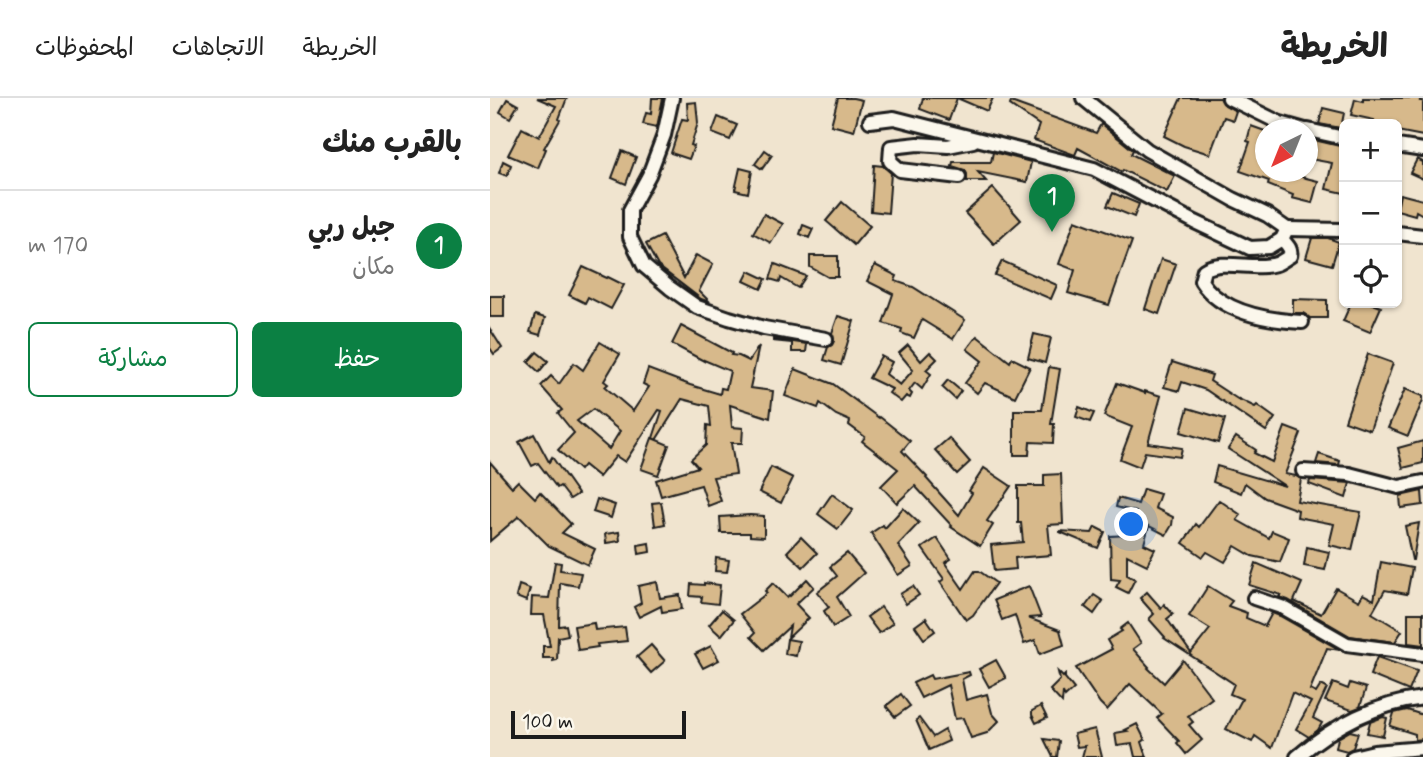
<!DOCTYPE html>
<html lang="ar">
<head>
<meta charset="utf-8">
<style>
	body { margin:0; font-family:Mynerve,"Playpen Sans Arabic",sans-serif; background:#f2f2f2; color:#222; direction:rtl }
	.controls { position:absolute; right:21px; top:21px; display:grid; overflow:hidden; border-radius:10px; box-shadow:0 2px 5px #0004 }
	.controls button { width:63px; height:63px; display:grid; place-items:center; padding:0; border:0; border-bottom:2px solid #e0e0e0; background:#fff; color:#222; font:35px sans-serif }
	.compass { position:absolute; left:765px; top:21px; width:63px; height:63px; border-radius:50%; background:#fff; box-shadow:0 2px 5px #0004; rotate:223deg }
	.scale { position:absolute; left:21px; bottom:18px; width:175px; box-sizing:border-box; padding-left:7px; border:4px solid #1c1c1c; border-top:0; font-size:19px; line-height:24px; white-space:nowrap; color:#1c1c1c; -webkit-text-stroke:5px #fbf7ec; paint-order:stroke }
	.you { position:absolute; left:642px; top:427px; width:24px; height:24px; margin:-18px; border:5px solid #fff; border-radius:50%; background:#1a73e8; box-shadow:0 0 0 10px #1a73e833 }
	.badge { display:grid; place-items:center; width:46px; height:46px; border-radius:50%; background:#0b8043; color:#fff; font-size:23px; font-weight:700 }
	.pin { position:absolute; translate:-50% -58px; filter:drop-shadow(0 2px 4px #0008) }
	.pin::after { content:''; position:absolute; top:37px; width:24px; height:21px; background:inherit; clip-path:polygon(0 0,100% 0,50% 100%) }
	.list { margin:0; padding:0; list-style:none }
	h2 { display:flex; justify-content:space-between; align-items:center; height:91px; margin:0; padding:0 28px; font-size:30px }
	h2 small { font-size:23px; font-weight:400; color:#767676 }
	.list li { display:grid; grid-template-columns:46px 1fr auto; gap:21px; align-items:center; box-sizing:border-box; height:112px; padding:0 28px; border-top:2px solid #e0e0e0 }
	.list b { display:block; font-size:26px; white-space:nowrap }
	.list p { margin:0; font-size:23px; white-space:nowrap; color:#767676 }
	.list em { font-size:23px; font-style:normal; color:#767676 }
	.actions { display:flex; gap:14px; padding:21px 28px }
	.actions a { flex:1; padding:16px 0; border:2px solid #0b8043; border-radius:10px; text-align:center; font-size:24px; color:#0b8043 }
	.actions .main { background:#0b8043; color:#fff }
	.icon { flex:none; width:38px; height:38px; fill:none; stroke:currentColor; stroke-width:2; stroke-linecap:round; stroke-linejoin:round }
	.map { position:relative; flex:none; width:933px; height:659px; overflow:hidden; direction:ltr }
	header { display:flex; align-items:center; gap:42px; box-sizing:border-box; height:98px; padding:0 35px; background:#fff; border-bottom:2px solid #e0e0e0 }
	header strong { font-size:33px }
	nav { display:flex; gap:38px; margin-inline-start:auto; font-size:24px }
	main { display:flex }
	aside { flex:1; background:#fff }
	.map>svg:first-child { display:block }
	.building { fill:#d7b98b; stroke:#1c1c1c; stroke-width:2; fill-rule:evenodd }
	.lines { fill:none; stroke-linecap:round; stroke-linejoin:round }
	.minor-casing { stroke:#1c1c1c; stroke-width:18 }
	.minor { stroke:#fbf7ec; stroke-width:12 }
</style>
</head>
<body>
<header>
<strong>الخريطة</strong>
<nav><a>الخريطة</a><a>الاتجاهات</a><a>المحفوظات</a></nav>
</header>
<main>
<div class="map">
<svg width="933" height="659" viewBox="0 0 933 659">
	<rect width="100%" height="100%" fill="#f0e4cf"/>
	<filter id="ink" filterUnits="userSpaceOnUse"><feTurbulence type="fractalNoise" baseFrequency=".0143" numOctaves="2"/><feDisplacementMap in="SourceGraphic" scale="14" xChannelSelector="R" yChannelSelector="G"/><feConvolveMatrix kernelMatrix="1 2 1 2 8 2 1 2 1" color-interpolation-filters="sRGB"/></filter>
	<g filter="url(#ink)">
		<g class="building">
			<polygon points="47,0 77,0 69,21 70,22 54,50 56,51 48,70 18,57 32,30 49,39 66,8"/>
			<polygon points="162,0 173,0 167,29 153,26 156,15 161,16"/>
			<polygon points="348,0 363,0 372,2 364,33 341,27"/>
			<polygon points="433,0 467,0 459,22 430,11"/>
			<polygon points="467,0 503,0 497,13"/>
			<polygon points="691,0 730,0 735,7 746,13 743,22 734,19 720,56 694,48 674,38"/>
			<polygon points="873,0 931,0 930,3 933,3 933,38 907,33 907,26 883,26 884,22 861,17 865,1 873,3"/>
			<polygon points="17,1 28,7 20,20 10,14"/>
			<polygon points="206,4 208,25 201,47 204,48 199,61 181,55 192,21 198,22 197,5"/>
			<polygon points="521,4 606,35 611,26 643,52 641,56 685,78 677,94 633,72 632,74 588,50 585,57 544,42 549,27 520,7"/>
			<polygon points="833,10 854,15 851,30 829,26"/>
			<polygon points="228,19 247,27 240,42 222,35"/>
			<polygon points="761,28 775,33 775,74 805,74 804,77 828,83 822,105 802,100 803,97 778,87 779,83 750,73 760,44 757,43"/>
			<polygon points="824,42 854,49 854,95 836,91 842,65 820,61"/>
			<polygon points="275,52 282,57 272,71 265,66"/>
			<polygon points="132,53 146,59 136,86 122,80"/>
			<polygon points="503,54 541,64 537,84 488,74 496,83 477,83 477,76 475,72 462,68 463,64 501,64"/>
			<polygon points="927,61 933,64 933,81 920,75"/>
			<polygon points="13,63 21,67 17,78 9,75"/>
			<polygon points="384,67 393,68 401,75 398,115 381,113"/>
			<polygon points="250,70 262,73 258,95 245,92"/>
			<polygon points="503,90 531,122 504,146 475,115"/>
			<polygon points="623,95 649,106 644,119 617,108"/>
			<polygon points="910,96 933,102 933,117 926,113 925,117 907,112"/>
			<polygon points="352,104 380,128 364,147 336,123"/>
			<polygon points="274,116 293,126 281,145 263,135"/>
			<polygon points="585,122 642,143 619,207 578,195 585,172 569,166"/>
			<polygon points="313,127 323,131 319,140 310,136"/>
			<polygon points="172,138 194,180 206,157 223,166 209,193 220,204 211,201 168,168 156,146"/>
			<polygon points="822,140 838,140 849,144 842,167 816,160"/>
			<polygon points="320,158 348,158 348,179 338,179 320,169"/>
			<polygon points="671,161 686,166 669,216 655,211"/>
			<polygon points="512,163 567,187 561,201 505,177"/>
			<polygon points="285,166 316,178 308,190 291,180 290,184 280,181"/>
			<polygon points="385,167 407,178 405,183 423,189 475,222 463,241 432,222 424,240 411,235 412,231 393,225 403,196 377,183"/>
			<polygon points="93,169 117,180 118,179 134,187 121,211 98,199 95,205 79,197"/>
			<polygon points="259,173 276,181 271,191 254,183"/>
			<rect x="0" y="198" width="14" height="21"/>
			<polygon points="803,201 837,202 837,220 820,220 813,215 803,215"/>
			<polygon points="861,205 880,205 891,209 880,234 853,223"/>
			<polygon points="45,217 55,220 50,237 40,234"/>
			<polygon points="348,218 364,223 351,267 334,262 338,249 342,247 344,243 342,235"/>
			<path d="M191 228 242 255 241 257 249 258 259 263 269 248 260 290 283 293 280 320 240 307 242 329 253 330 252 345H241L246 376 223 379 231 403 218 408 211 387 171 398 166 382 208 369 201 361 216 347 217 327 221 328 219 308 192 301 166 342 163 340 172 313 169 312 135 364 126 358 109 379 94 367 90 372 68 352 84 335 68 315 72 312 51 288 61 278 69 286 84 265 93 272 110 244 130 256 114 283 118 286 115 289 143 313 159 289 153 286 158 271 200 287 230 296 231 290 236 291 240 273 214 262V263L182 246ZM103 311 130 333 119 351 87 323Z"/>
			<polygon points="0,231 12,250 4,256 0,250"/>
			<polygon points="544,236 561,240 555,265 538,260"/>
			<polygon points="487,238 520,264 522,260 540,269 525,299 495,285 487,295 475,285 492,263 477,251"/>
			<polygon points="283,241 317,246 316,254 302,254 302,245 283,243"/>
			<polygon points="418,247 431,263 440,254 447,261 436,272 441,276 432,291 425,285 419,293 422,296 420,300 416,298 411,304 399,295 402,291 379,280 391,258 402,264 396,276 410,287 423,272 409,255"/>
			<polygon points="47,254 58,263 49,274 38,264"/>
			<polygon points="878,256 903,265 880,332 855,323"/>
			<polygon points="682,264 722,277 720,283 749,302 749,301 765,309 767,307 785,320 776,333 716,292 692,284 689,293 674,289"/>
			<polygon points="559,269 570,271 561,326 564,326 563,345 540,344 539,357 524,357 524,312 552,312"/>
			<polygon points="305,271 343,286 389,320 390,319 420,343 412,353 437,379 436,380 469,417 482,395 479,393 494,370 521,388 497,423 503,427 490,448 461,429 462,428 425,388 407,405 391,388 408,371 372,343 375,339 359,327 360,323 346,317 330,305 328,310 295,298"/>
			<polygon points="458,282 471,293 465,301 452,289"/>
			<polygon points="627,285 655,295 655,293 671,298 658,345 692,350 690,359 655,354 650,369 630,361 642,329 614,318"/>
			<polygon points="915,291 933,298 933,302 918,338 898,330"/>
			<polygon points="589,309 604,315 600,324 586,319"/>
			<polygon points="698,310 735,321 728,345 691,334"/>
			<polygon points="795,329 811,335 795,376 806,378 811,381 807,403 871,414 862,452 839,447 844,426 807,419 808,412 775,400 755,385 751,395 723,384 727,368 795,388 738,351 746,339 766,352 764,355 782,364"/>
			<polygon points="44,336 59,364 62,359 88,396 80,401 70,388 67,390 48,365 42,368 29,344"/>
			<polygon points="162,340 179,347 168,377 151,371"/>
			<polygon points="459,340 480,364 467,376 445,352"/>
			<polygon points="933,343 933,365 913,370 908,350"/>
			<polygon points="829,356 850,363 849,367 826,365"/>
			<polygon points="0,364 22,389 28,383 45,400 50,394 81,426 72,435 105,451 98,467 59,448 29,418 0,443"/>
			<polygon points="281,369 303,380 291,405 269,394"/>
			<polygon points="571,376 573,426 558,427 561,457 525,460 526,471 504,473 501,447 533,444 531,425 528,425 528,388 554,388 554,377"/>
			<polygon points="820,382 860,385 856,400 819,386"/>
			<polygon points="653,391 670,396 665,410 683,419 682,427 676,437 659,428 654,446 665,451 657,467 637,457 637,477 645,481 638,495 626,489 630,482 621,481 620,438 638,437 646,414 626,409 628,400 648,406"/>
			<polygon points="932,393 933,407 911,410 910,398"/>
			<polygon points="342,396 363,412 348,431 328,416"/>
			<polygon points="107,401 125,407 121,420 103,414"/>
			<polygon points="729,402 751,417 747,422 779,440 782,433 799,440 790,464 762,458 745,448 735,464 717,454 713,459 693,445 706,426 709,429"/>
			<polygon points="171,404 175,426 165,428 162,405"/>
			<polygon points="413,410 429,425 408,447 422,468 408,477 381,435 393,427 395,430"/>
			<polygon points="260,417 274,418 274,439 260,438 260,435 231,435 230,419"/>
			<polygon points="929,425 923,462 922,462 915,428"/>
			<polygon points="605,429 615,434 608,450 570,434 570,433 602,435"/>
			<polygon points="129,434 130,443 116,445 115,436"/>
			<polygon points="311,439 327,455 313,469 297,454"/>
			<polygon points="447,440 461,461 455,465 473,491 485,473 489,473 506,485 483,517 476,522 450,484 454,481 432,450"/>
			<polygon points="159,445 160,454 149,456 148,447"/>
			<polygon points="817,449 839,454 835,472 814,468"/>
			<polygon points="357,455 374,475 347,499 359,519 343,529 334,513 339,509 327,494 347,478 340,469"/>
			<polygon points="226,460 239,462 237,474 225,473"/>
			<polygon points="65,464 71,465 70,472 91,475 88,488 70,485 69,528 76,527 78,537 68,539 67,562 63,563 63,560 53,560 53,548 60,548 54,517 41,517 42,499 59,500"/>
			<polygon points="891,464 922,470 917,496 895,492 882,515 912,533 905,544 860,538 798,502 789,499 791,497 759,487 766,465 812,485 804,503 831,516 846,490 869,503 873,496 884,502"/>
			<polygon points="317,481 324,489 306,506 319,520 298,540 300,528 274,552 261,539 265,535 250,516 277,495 275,493 283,485 297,499 299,497 300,498"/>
			<polygon points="167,484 170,500 190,497 192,511 172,514 171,508 149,519 144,509 151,505 148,488"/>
			<polygon points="214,485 230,487 228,506 211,504 212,499 200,498 201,486 214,487"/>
			<polygon points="29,487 40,491 36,503 26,499"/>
			<polygon points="423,488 429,497 416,506 410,496"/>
			<polygon points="539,488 551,519 538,520 570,532 574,547 550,556 545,542 534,546 525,517 512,522 504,502"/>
			<polygon points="718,488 742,503 738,508 757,515 756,520 775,528 782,515 790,518 850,552 837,550 820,592 826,595 831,587 837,590 823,620 832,625 828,632 819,639 806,631 821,604 802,595 782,650 765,638 762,644 736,631 752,601 740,596 744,586 674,540 675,539 659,521 664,516 650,500 657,494 671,510 674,506 683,516 677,521 701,555 720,531 699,518"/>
			<polygon points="604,497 613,503 604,516 595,509"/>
			<polygon points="391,509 403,525 389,535 377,519"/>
			<polygon points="232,512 244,522 231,538 219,527"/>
			<polygon points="918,515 933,515 933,547 918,545"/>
			<polygon points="436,520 445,533 434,541 425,528"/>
			<polygon points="104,525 105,532 135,529 137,543 107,546 108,549 88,552 84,528"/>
			<polygon points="638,525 651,545 643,551 659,569 658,570 674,585 693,562 722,600 698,618 703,624 699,627 712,642 696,656 687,645 689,643 667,620 672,616 640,586 617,612 610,605 586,570 622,551 617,542 632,533 630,531"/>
			<polygon points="297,541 309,543 306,558 295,556"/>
			<polygon points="161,547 175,563 161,575 147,559"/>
			<polygon points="221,548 229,562 213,570 205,556"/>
			<polygon points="887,559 927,573 919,593 880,577"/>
			<polygon points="506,562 516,580 499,589 489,571"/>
			<polygon points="479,574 480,577 472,581 476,602 497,596 502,615 509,623 497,635 481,640 473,620 465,621 458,587 431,600 423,585 440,577 442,581"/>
			<polygon points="568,574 573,579 575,577 575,580 584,591 575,599 573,594 572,605 560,592 570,582"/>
			<polygon points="843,585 858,591 860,585 876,590 870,609 862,612 835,603"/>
			<polygon points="411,596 420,608 405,619 396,608"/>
			<polygon points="551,608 557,620 546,625 542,617 542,613"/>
			<polygon points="917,612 933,617 933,641 925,642 925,636 900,628 904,615"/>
			<polygon points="893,619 897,620 893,638 877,635 880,624"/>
			<polygon points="429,620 443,639 455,632 459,643 439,652 426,622"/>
			<polygon points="647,626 655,642 652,644 657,659 645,659 642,646 627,648 625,635 637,633 635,632"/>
			<polygon points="605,631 612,659 592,659 595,648 587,649 584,636"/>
			<polygon points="860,633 868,635 863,650 857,653 846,650 848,640"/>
			<polygon points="554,641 569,643 567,659 563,659"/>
		</g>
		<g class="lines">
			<defs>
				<g id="minor">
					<polyline points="182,0 174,37 159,77 140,112 140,139 154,168 180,190 207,209 239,220 274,230 336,241"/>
					<polyline points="739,0 790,25 815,32"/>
					<polyline points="380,23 404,20 604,71 705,124 760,150 779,149 792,141 797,131 777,117 743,101 657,52 593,0"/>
					<polyline points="818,32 854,40"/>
					<polyline points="907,48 933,52"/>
					<polyline points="469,79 410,72 400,63 401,49 428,46 458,48 483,43"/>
					<polyline points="797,131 854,132"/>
					<polyline points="907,135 933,138"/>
					<path d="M792 141C797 147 802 151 800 158 796 160 790 165 786 166 764 173 733 160 714 172L711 183C731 215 777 222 812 224"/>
					<polyline points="813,373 859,376 909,389 933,384"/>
					<polyline points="764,500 794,510 857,546 933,556"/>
					<path d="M807 659C843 628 886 606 933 600"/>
					<polyline points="863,659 884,654 933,650"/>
				</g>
			</defs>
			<use href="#minor" class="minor-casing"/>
			<use href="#minor" class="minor"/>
		</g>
	</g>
</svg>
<div class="controls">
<button>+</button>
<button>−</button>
<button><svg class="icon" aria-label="locate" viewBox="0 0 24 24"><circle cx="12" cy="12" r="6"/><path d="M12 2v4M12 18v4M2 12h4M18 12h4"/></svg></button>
</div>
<svg class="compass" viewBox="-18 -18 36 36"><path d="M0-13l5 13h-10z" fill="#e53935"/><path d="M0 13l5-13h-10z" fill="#767676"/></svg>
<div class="scale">100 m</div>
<div class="you"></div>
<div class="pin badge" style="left:562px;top:134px">1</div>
</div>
<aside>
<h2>بالقرب منك<small></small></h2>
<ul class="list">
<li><span class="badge">1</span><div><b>جبل ربي</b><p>مكان</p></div><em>170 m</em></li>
</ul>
<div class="actions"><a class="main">حفظ</a><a>مشاركة</a></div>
</aside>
</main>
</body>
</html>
